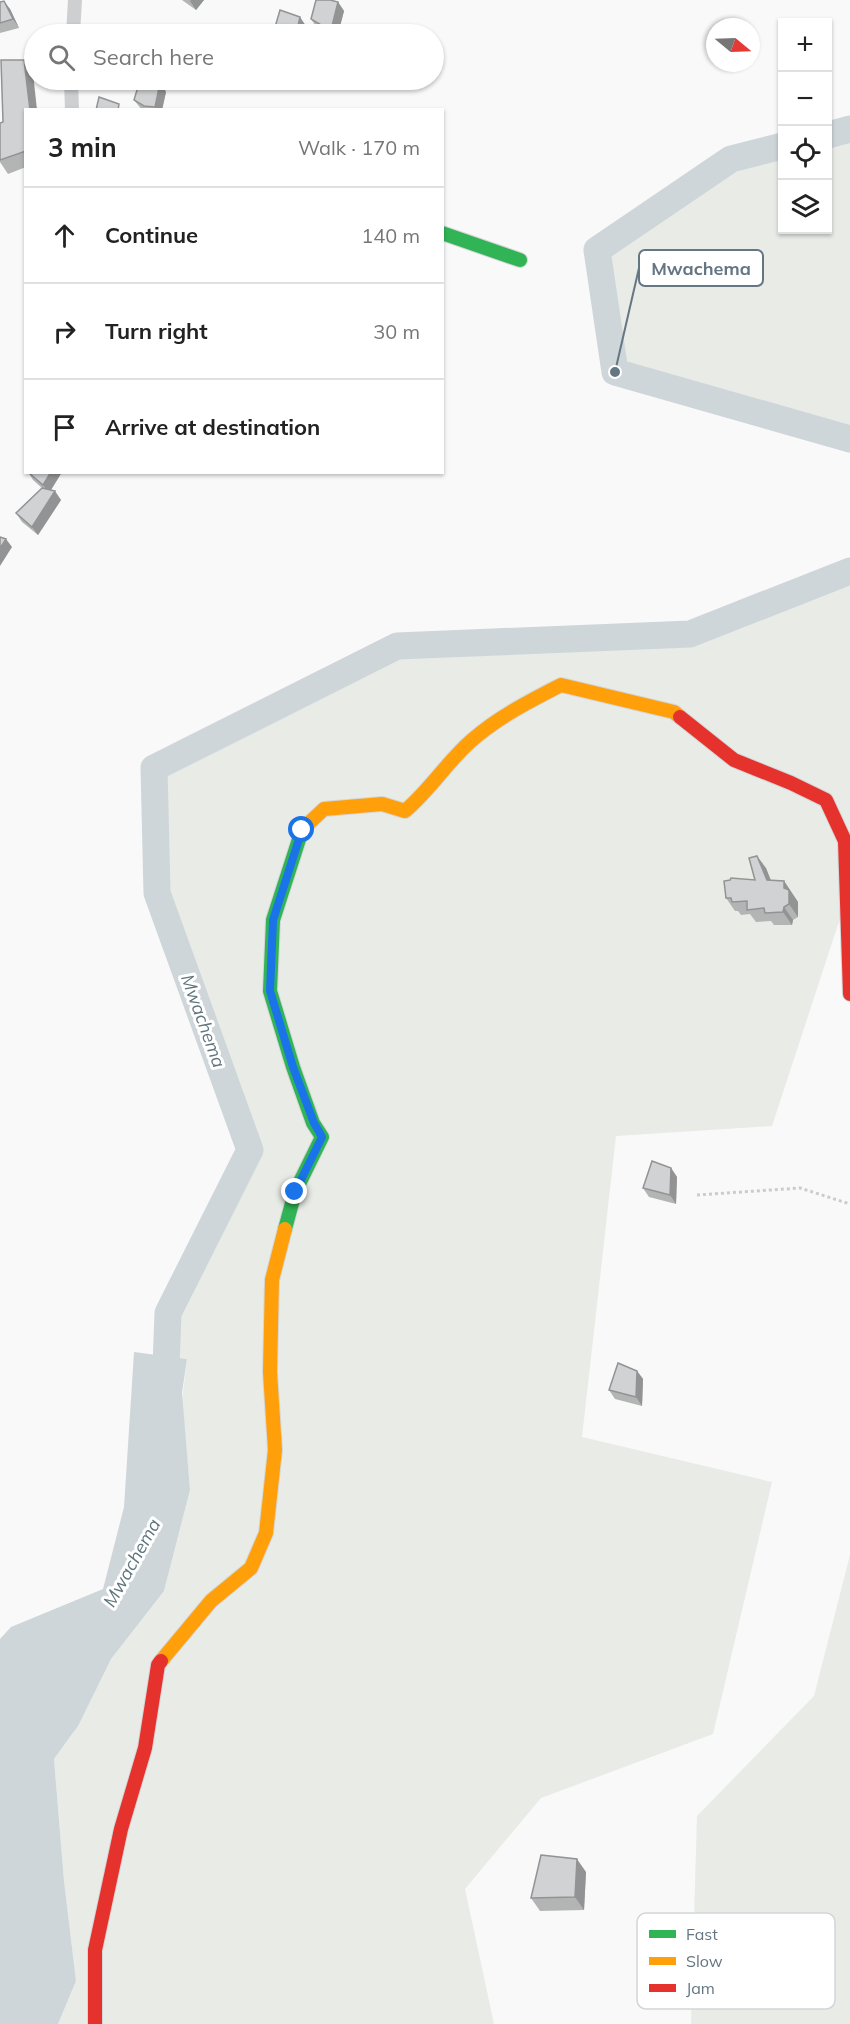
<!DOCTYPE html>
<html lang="en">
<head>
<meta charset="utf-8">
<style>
	body { margin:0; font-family:Mulish,sans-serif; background:#f2f2f2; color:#222 }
	.controls { position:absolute; right:18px; top:18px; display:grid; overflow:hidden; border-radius:0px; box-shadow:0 2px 4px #0004 }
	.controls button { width:54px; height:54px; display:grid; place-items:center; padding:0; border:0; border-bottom:2px solid #e0e0e0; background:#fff; color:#222; font:30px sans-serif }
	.compass { position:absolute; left:706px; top:18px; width:54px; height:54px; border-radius:50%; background:#fff; box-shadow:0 2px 4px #0004; rotate:109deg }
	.stop { position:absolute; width:18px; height:18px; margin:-14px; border:4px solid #1a73e8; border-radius:50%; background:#fff }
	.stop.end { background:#1a73e8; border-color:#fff; box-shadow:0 2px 6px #0008 }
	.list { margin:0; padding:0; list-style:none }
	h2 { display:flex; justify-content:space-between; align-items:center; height:78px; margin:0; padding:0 24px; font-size:26px }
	h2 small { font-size:20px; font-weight:400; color:#767676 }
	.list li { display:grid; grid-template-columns:39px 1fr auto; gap:18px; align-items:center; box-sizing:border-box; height:96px; padding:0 24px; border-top:2px solid #e0e0e0 }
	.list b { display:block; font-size:22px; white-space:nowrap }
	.list em { font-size:20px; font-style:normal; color:#767676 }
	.icon { flex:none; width:33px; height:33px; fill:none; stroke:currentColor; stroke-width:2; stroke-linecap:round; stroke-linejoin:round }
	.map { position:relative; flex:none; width:850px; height:2024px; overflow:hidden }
	.search { position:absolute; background:#fff; box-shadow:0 2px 4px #0004; left:24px; top:24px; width:420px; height:66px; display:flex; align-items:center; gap:15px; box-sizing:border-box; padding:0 21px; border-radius:33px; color:#767676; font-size:22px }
	.panel { position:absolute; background:#fff; box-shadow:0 2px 4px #0004; left:24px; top:108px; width:420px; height:366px; border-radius:0px }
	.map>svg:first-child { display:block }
	.green { fill:#e8ebe6 }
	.water { fill:#ced6d9 }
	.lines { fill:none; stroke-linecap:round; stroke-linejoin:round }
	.river { stroke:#ced6d9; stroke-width:27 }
	.fast-casing { stroke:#d5d6d7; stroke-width:16 }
	.slow-casing { stroke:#d5d6d7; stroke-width:16 }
	.jam-casing { stroke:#d5d6d7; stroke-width:16 }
	.path { stroke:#cbcccd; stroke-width:3; stroke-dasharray:3 3; stroke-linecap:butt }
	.street { stroke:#cecfd0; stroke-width:14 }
	.fast { stroke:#30b455; stroke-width:14 }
	.slow { stroke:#ff9f0a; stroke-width:14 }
	.jam { stroke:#e5322d; stroke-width:14 }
	.wall { fill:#b3b5b5 }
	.shaded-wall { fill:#929394 }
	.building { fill:#d0d2d3; stroke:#929394; stroke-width:1.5 }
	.route { stroke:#1a73e8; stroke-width:8 }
	.labels { text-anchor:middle; stroke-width:6; stroke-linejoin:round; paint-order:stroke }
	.water-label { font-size:18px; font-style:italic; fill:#60757c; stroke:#fff }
	.key { fill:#fff; stroke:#d1d6da; stroke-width:1.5 }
	.key-label { font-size:16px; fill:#657683 }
	.leader { fill:none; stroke:#657683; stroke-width:2 }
	.callout-dot { fill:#657683; stroke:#fff; stroke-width:2 }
	.callout { fill:#fff; stroke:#657683; stroke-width:2 }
	.callout-label { font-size:18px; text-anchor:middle; font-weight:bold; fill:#657683 }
</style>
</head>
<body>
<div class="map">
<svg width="850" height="2024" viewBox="0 0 850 2024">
	<rect width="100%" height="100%" fill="#f9f9f9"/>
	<g class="green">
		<polygon points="850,129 850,439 615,372 597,250 731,159 782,146 782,230 828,230 828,135"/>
		<polygon points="850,571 850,888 772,1126 616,1136 582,1437 772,1482 713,1734 541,1798 465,1889 494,2024 58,2024 76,1981 64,1881 54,1759 74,1732 111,1659 164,1591 190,1490 182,1401 187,1359 166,1356 168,1313 250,1150 157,893 154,768 397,646 690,634"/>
		<polygon points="850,1555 850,2024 691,2024 697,1816 814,1696"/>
	</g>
	<polygon class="water" points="134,1352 187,1359 182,1393 190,1490 164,1591 111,1659 78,1726 54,1759 64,1881 76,1981 58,2024 0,2024 0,1639 11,1627 103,1589 124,1507"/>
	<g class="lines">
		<g class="river">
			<polyline points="828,135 850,129"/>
			<polyline points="782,146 731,159 597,250 615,372 850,439"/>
			<polyline points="165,1392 168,1313 250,1150 157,893 154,768 397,646 690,634 850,571"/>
		</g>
		<defs>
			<g id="fast">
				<polyline points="442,233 520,260"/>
				<polyline points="285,1229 295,1192 322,1137 313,1123 293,1067 270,991 273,920 302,830 308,824"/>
			</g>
			<g id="slow">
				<path d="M308 824 324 809 382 804 405 811C430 790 447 762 471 741 498 717 530 701 561 685L674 712 680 717"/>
				<polyline points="161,1661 211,1601 251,1568 266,1533 275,1450 270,1372 272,1280 285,1229"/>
			</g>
			<g id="jam">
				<polyline points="680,717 734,760 791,783 826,800 845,841 850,994"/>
				<polyline points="95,2024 95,1950 121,1829 145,1748 158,1665 161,1661"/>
			</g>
		</defs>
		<use href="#fast" class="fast-casing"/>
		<use href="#slow" class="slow-casing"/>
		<use href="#jam" class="jam-casing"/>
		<polyline class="path" points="697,1195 800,1188 850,1204"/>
		<g class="street">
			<polyline points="73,34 75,0"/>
			<polyline points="71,80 72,110"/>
		</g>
		<use href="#fast" class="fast"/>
		<use href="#slow" class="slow"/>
		<use href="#jam" class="jam"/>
	</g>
	<g class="wall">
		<polygon points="182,0 204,0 196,10"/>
		<polygon points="0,2 10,9 19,28 0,33"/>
		<polygon points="338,2 344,11 338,34 327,34 317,28 311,19"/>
		<polygon points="33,73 26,110 26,167 8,174 0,162 0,123 3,122"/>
		<polygon points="154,80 181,80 180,87 162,85 166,92 162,110 142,110 134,100 155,81"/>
		<polygon points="28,472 62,472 51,490 61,500 38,535 22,522 16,513 42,488 33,480"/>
		<polygon points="766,868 770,880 784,881 798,902 798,917 793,920 792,925 774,925 771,921 756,922 750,914 741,915 738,911 735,911 726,898 755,880"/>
		<polygon points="671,1168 677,1177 676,1204 649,1197 643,1188"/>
		<polygon points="637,1371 643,1379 642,1406 615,1399 609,1390"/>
		<polygon points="586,1872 584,1910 540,1911 531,1898"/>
	</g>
	<g class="shaded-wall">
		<polygon points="191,0 204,0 196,10 190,1"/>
		<polygon points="4,1 10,9 19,28 13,19"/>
		<polygon points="338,2 344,11 338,34 332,26"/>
		<polygon points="300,17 306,26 304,34 296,34"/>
		<polygon points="24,60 33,73 37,110 30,110"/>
		<polygon points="174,80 181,80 180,87"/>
		<polygon points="160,83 166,92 162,110 157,110 155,107"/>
		<polygon points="51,472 62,472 49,493 43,485"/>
		<polygon points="55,491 61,500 38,535 32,527"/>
		<polygon points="6,539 12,547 0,566 0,548"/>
		<polygon points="757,856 766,868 776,893 767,880"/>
		<polygon points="784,881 798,902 798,917 789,904 784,888"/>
		<polygon points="784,907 793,920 792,925 783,912"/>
		<polygon points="671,1168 677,1177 676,1204 670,1195"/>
		<polygon points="637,1371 643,1379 642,1406 636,1397"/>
		<polygon points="577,1859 586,1872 584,1910 575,1897"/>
	</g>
	<g class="building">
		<polygon points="316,0 330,0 338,2 332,26 321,25 311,19"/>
		<polygon points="4,1 13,19 0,23 0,2"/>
		<polygon points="280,10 300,17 296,34 273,34"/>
		<polygon points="1,60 24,60 30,110 26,110 26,151 0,160 0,123 3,122"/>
		<polygon points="140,80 150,80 160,83 155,107 144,106 134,100"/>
		<polygon points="99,97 119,104 118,110 96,110"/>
		<polygon points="28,472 51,472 43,485"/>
		<polygon points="42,488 55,491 32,527 16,513"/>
		<polygon points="0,537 6,539 0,548"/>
		<polygon points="757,856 767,880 784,881 784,888 789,890 789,904 784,907 783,912 765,913 764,908 747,910 747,901 732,902 731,898 726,898 724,881 730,880 731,878 755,880 749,858"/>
		<polygon points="652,1161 671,1168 670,1195 643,1188"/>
		<polygon points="618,1363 637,1371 636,1397 609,1390"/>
		<polygon points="541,1855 577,1859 575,1897 531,1898"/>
	</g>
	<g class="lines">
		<polyline class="route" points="295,1192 322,1137 314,1123 293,1067 270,991 273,920 302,830"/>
	</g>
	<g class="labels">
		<g class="water-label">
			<text transform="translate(203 1021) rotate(70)" y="6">Mwachema</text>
			<text transform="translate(132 1563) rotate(-61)" y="6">Mwachema</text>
		</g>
	</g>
	<rect x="637" y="1913" width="198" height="96" rx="9" class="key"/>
	<rect x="649" y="1930" width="27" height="8" fill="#30b455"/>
	<rect x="649" y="1957" width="27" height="8" fill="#ff9f0a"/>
	<rect x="649" y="1984" width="27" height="8" fill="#e5322d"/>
	<g class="key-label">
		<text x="686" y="1940">Fast</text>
		<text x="686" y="1967">Slow</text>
		<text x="686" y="1994">Jam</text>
	</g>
	<path class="leader" d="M615 372L639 268"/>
	<circle class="callout-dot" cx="615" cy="372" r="6"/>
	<rect class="callout" x="639" y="250" width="124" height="36" rx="6"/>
	<g class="callout-label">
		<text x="701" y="275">Mwachema</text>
	</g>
</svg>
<div class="controls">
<button>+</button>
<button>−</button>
<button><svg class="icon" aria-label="locate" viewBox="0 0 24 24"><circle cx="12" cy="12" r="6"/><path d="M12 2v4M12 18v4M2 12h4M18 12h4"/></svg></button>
<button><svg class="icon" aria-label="layers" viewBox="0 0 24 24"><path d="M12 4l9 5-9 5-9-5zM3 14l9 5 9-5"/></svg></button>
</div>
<svg class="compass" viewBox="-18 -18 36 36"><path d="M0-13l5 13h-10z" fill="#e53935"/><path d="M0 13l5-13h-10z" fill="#767676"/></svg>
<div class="stop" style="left:302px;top:830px"></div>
<div class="stop end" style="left:295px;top:1192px"></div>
<div class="search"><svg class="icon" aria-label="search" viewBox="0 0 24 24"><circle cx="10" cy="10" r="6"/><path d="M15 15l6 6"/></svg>Search here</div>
<section class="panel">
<h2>3 min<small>Walk · 170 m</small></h2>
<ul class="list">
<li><svg class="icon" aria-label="ahead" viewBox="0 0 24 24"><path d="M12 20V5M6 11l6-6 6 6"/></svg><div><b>Continue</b></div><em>140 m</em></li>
<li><svg class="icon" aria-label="right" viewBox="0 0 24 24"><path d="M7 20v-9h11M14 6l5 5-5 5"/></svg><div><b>Turn right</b></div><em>30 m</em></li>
<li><svg class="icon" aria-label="arrive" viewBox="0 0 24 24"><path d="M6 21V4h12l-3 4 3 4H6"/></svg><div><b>Arrive at destination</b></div></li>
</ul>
</section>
</div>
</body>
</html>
